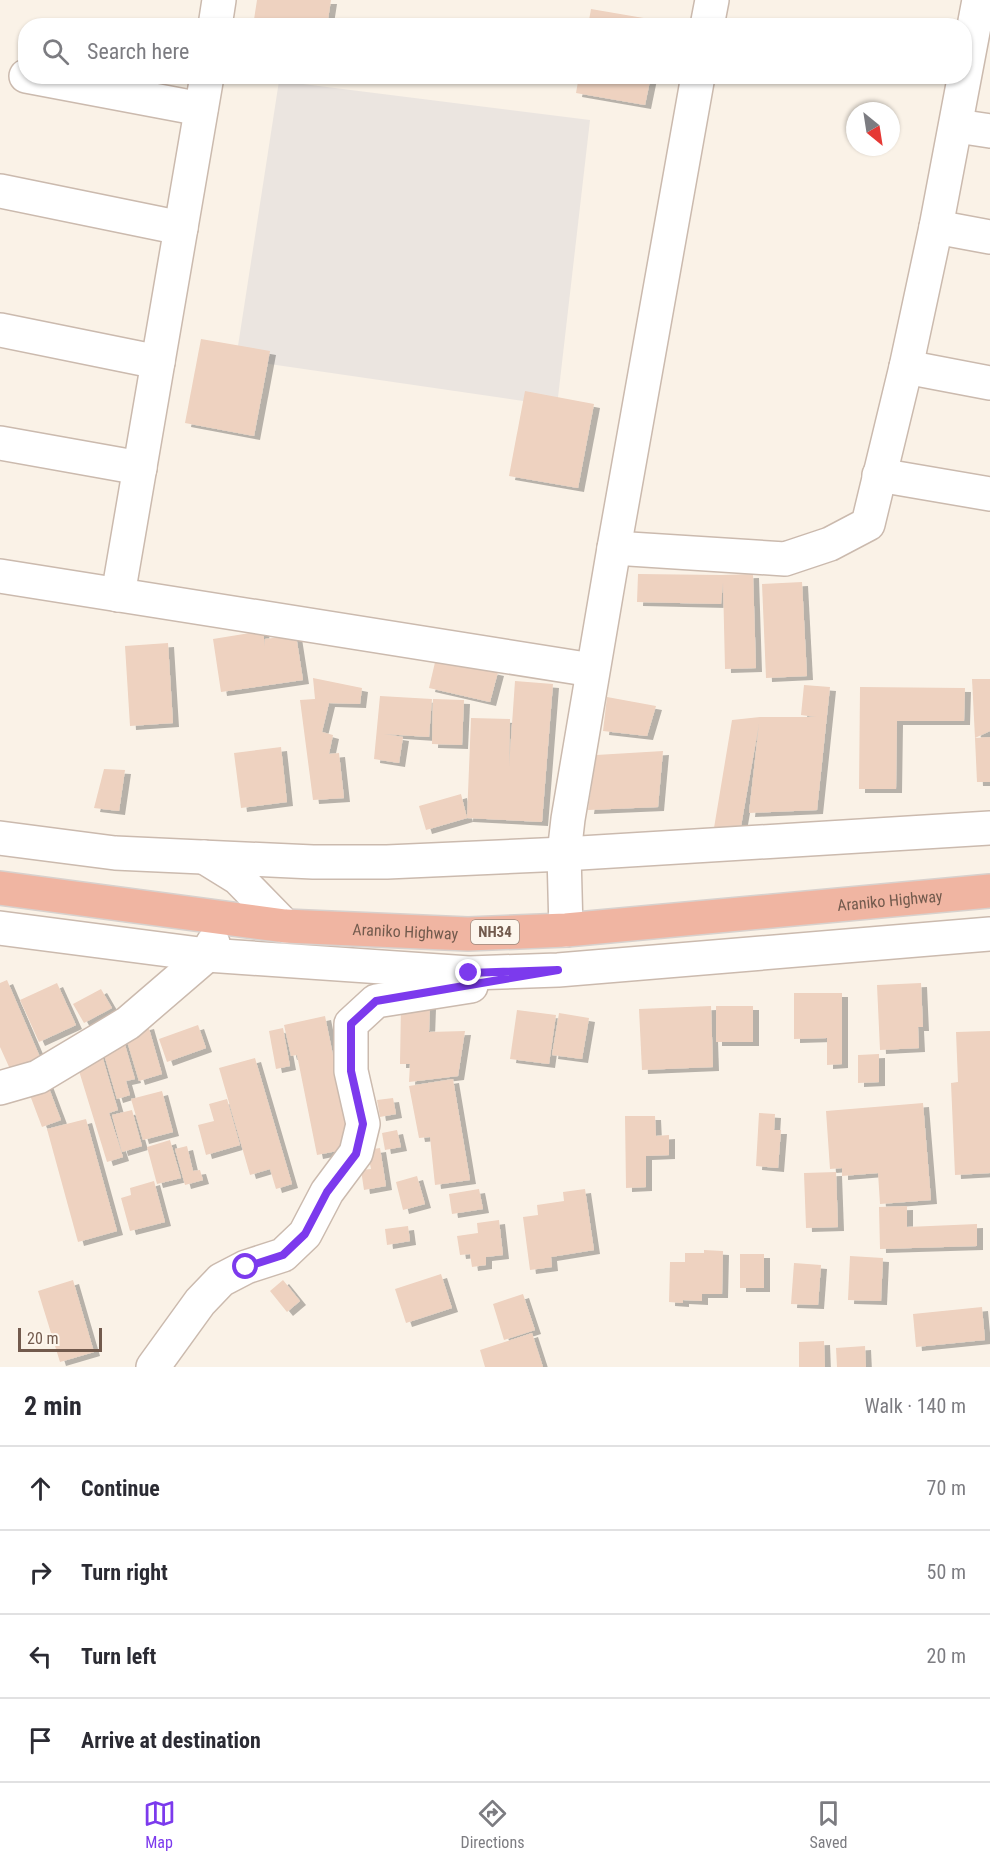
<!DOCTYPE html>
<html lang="en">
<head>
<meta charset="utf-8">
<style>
	body { margin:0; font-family:"Roboto Condensed",sans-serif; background:#f7f7f7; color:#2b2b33 }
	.compass { position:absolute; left:846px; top:102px; width:54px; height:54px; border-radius:50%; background:#fff; box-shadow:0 2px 4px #0004; rotate:150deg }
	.scale { position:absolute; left:18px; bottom:15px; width:84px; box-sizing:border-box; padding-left:6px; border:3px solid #725a4d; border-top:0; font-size:16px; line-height:21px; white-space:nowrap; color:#725a4d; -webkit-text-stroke:4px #fdf6ed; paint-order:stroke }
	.stop { position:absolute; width:18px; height:18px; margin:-14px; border:4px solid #7c3aed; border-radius:50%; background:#fff }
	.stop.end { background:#7c3aed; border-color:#fff; box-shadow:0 2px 6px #0008 }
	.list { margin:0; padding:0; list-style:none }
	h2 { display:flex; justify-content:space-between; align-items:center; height:78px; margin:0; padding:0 24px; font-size:26px }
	h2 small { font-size:20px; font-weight:400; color:#7c7c81 }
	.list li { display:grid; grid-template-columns:39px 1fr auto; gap:18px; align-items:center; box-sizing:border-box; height:84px; padding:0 24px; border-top:2px solid #e1e1e2 }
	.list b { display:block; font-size:22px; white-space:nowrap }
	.list em { font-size:20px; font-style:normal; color:#7c7c81 }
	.icon { flex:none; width:33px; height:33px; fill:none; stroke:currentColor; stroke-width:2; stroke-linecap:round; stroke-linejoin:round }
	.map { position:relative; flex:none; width:990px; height:1367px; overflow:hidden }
	.search { position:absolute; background:#fff; box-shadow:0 2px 4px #0004; left:18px; right:18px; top:18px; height:66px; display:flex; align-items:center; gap:15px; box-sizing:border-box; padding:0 21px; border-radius:24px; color:#7c7c81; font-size:22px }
	.sheet { height:414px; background:#fff }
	nav { display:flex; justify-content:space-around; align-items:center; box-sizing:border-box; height:84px; border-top:2px solid #e1e1e2; background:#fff; font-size:16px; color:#7c7c81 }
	nav a { display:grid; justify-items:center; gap:3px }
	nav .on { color:#7c3aed }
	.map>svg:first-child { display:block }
	.industrial { fill:#ebe5e0 }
	.building { fill:#eed2c0; filter:url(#shadow) }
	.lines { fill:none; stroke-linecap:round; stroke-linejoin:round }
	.minor-casing { stroke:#cbbaae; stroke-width:36 }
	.highway-casing { stroke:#d8d1cd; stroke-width:36 }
	.minor { stroke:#fff; stroke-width:33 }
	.highway { stroke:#f0b5a2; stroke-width:33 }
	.route { stroke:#7c3aed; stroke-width:8 }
	.labels { text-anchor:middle; stroke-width:4.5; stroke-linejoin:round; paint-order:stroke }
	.shield { fill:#fdf6ed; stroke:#9c897d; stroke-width:1.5 }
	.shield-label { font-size:15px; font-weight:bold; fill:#725a4d }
	.street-label { font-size:16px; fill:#725a4d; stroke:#fdf6ed }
</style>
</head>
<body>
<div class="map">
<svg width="990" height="1367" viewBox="0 0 990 1367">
	<defs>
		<filter id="shadow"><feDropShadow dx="6" dy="4" stdDeviation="0" flood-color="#0004"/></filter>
	</defs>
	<rect width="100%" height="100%" fill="#faf2e7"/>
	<polygon class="industrial" points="279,81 590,120 557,406 236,359"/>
	<g class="building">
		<polygon points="257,0 331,0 327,26 253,26"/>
		<polygon points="591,9 661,21 660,26 588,26"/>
		<polygon points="579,76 651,76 645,105 576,93"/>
		<polygon points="201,339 270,351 254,436 185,423"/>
		<polygon points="525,391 594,404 578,488 509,476"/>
		<polygon points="638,574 722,575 753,574 756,668 725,669 723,583 721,604 637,602"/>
		<polygon points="802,582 807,676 766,678 762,584"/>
		<polygon points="263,631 265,646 265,639 296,635 303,680 221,692 213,639"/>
		<polygon points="168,643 173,723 130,726 125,646"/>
		<polygon points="436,658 498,672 490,702 429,688"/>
		<polygon points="313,678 362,688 360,704 329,703 322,732 333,735 329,754 339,753 344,798 313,800 300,700 315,699"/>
		<polygon points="972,679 990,679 990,731 975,738"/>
		<polygon points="515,681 553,684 542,822 467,818 471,718 510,719 509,767"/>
		<polygon points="804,685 830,687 817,810 749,813 759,724 740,832 714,828 732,720 760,717 816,717 801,715"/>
		<polygon points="860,687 965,688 964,721 897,721 896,789 859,789"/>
		<polygon points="380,696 432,699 429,737 384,734 403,737 399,763 374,759"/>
		<polygon points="607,697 656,706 647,736 603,731"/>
		<polygon points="433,699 464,700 462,745 432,744"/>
		<polygon points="990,737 990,782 977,782 975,738"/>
		<polygon points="281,747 287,802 241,808 234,753"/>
		<polygon points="663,751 658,807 588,810 596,755"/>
		<polygon points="104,769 125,770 119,811 94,808"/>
		<polygon points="461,794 467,818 426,830 419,806"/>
		<polygon points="7,980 40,1057 10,1069 0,1047 0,983"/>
		<polygon points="57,983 76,1025 39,1042 20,1000"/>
		<polygon points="921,983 923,1027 918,1027 919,1048 880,1050 877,985"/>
		<polygon points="101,989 112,1008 84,1023 73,1004"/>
		<polygon points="794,993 842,993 842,1064 827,1065 827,1038 794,1039"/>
		<polygon points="401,1005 430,1005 429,1032 465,1031 458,1076 409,1082 410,1064 400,1064"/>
		<polygon points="711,1006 713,1067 642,1070 639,1009"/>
		<rect x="716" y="1006" width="37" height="36"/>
		<polygon points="517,1010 556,1015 549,1064 510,1059"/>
		<polygon points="559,1013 589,1018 582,1059 552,1055"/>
		<polygon points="325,1016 352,1148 317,1155 297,1055 291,1056 284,1025"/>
		<polygon points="148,1025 162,1074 139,1081 124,1031"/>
		<polygon points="198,1025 206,1048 167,1062 159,1039"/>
		<polygon points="283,1028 290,1066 276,1069 269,1031"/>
		<polygon points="990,1031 990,1173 955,1175 951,1083 958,1082 956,1032"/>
		<polygon points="123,1038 135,1079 126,1081 130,1095 117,1099 101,1044"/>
		<polygon points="101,1052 118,1110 109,1113 123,1157 107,1162 79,1071 88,1068 84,1057"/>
		<polygon points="879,1054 879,1082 858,1083 858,1055"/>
		<polygon points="255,1058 292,1184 276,1189 270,1169 250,1175 219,1068"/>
		<polygon points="453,1079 470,1180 435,1185 430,1137 419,1138 409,1086"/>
		<polygon points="47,1083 61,1120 42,1127 28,1090"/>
		<polygon points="162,1091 173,1132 143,1140 131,1099"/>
		<polygon points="393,1098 396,1114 380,1117 377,1100"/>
		<polygon points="227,1099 240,1145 206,1155 198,1125 214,1121 209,1104"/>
		<polygon points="923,1103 931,1200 880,1204 878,1173 842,1176 842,1168 830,1169 826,1111"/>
		<polygon points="132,1110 142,1146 122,1152 112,1115"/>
		<polygon points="759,1113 775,1114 774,1130 781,1130 778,1168 756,1166"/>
		<polygon points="625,1116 655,1116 656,1136 669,1135 669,1155 646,1156 646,1187 626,1188"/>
		<polygon points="86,1119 117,1231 78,1242 47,1129"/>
		<polygon points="397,1130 401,1147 385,1150 382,1133"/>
		<polygon points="170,1140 181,1178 157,1184 147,1147"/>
		<polygon points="187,1146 193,1171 200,1170 203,1180 185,1185 175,1149"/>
		<polygon points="380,1148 386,1186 364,1190 361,1170 371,1169 367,1150"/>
		<polygon points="836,1172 838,1227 806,1228 804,1173"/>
		<polygon points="417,1176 425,1204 403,1210 396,1182"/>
		<polygon points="154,1181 165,1222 130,1231 121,1198 131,1195 130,1188"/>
		<polygon points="479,1189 483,1209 452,1214 449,1194"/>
		<polygon points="585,1189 594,1250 551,1257 552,1267 530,1270 523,1217 538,1215 537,1205 564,1201 563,1192"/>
		<polygon points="907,1206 907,1227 977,1224 977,1246 880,1249 879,1207"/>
		<polygon points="499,1220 503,1255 486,1257 486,1265 472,1267 470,1254 460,1255 457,1236 478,1233 477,1223"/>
		<polygon points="408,1226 410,1241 387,1245 385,1229"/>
		<polygon points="704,1250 723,1251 722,1294 702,1294 702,1301 683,1300 683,1303 669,1302 670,1262 685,1262 685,1253 704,1253"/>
		<rect x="740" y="1254" width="24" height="34"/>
		<polygon points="850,1256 883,1258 881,1301 848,1300"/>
		<polygon points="794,1263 821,1265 818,1305 791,1304"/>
		<polygon points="441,1274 452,1308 406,1323 395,1289"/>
		<polygon points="73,1280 94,1352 60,1362 38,1291"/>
		<polygon points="283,1280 300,1301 287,1312 270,1291"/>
		<polygon points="523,1294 535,1330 504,1340 493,1304"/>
		<polygon points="982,1307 985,1340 916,1347 913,1314"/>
		<polygon points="532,1333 543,1367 485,1367 480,1350"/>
		<polygon points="824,1341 825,1367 799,1367 799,1342"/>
		<polygon points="865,1346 866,1367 837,1367 836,1348"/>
	</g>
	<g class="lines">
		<defs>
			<g id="minor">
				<polyline points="215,26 219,0"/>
				<polyline points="707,26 712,0"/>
				<polyline points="26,76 201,109"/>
				<polyline points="957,126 990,131"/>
				<polyline points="0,191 181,228"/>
				<polyline points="936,227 990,237"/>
				<polyline points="0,330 158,362"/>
				<polyline points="906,367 990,383"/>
				<polyline points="0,443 140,468"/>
				<polyline points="879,475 990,494"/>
				<polyline points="614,548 785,559 830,544 868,524 906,367 936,227 979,0"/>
				<polyline points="0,576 592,670"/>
				<polyline points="118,595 207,76"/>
				<polyline points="0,838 115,853 313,862 387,862 564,854 990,828"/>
				<polyline points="204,857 238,878 285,926"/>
				<polyline points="0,928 207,955 469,973 558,970 990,934"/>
				<polyline points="566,930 564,854 568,819 614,548 698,76"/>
				<polyline points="0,1088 38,1077 128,1023 207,955 213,943"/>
				<polyline points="153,1367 200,1302 221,1280 246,1267 283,1255 305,1234 327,1192 356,1153 363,1124 351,1071 351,1024 376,1001 471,986"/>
			</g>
			<g id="highway">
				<path id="s1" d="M0 888 285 926 468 934 566 930 990 891"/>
			</g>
		</defs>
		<use href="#minor" class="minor-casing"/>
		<use href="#highway" class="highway-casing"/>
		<use href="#minor" class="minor"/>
		<use href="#highway" class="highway"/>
	</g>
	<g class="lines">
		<polyline class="route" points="246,1267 283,1255 305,1234 327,1192 356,1154 363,1124 351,1071 351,1024 376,1001 558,970 469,973"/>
	</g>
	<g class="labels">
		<rect class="shield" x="471" y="920" width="48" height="24" rx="4.5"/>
		<g class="shield-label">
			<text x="495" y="937">NH34</text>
		</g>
		<g class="street-label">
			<text dy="6" stroke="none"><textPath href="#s1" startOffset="894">Araniko Highway</textPath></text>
			<text dy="6" stroke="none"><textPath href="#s1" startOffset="408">Araniko Highway</textPath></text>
		</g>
	</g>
</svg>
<svg class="compass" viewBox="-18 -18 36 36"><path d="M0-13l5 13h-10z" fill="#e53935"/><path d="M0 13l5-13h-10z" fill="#7c7c81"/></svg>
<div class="scale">20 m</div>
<div class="stop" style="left:246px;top:1267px"></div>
<div class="stop end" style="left:469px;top:973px"></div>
<div class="search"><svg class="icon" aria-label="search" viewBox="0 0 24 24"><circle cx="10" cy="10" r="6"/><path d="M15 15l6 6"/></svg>Search here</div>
</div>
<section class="sheet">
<h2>2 min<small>Walk · 140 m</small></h2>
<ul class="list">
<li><svg class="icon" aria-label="ahead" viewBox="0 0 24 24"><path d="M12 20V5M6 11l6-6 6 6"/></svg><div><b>Continue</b></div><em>70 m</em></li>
<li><svg class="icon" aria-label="right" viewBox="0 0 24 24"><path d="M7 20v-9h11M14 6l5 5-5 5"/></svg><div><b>Turn right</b></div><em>50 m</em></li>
<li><svg class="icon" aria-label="left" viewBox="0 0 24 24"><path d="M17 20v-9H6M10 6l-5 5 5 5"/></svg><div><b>Turn left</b></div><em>20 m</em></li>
<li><svg class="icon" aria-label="arrive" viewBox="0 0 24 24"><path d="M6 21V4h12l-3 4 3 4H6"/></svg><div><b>Arrive at destination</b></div></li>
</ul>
</section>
<nav>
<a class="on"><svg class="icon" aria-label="map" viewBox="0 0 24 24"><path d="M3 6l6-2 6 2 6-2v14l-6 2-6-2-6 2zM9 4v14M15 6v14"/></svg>Map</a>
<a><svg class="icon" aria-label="directions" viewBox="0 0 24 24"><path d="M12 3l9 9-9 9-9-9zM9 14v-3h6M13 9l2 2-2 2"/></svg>Directions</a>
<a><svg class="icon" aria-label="saved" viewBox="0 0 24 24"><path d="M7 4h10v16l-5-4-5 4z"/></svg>Saved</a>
</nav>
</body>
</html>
